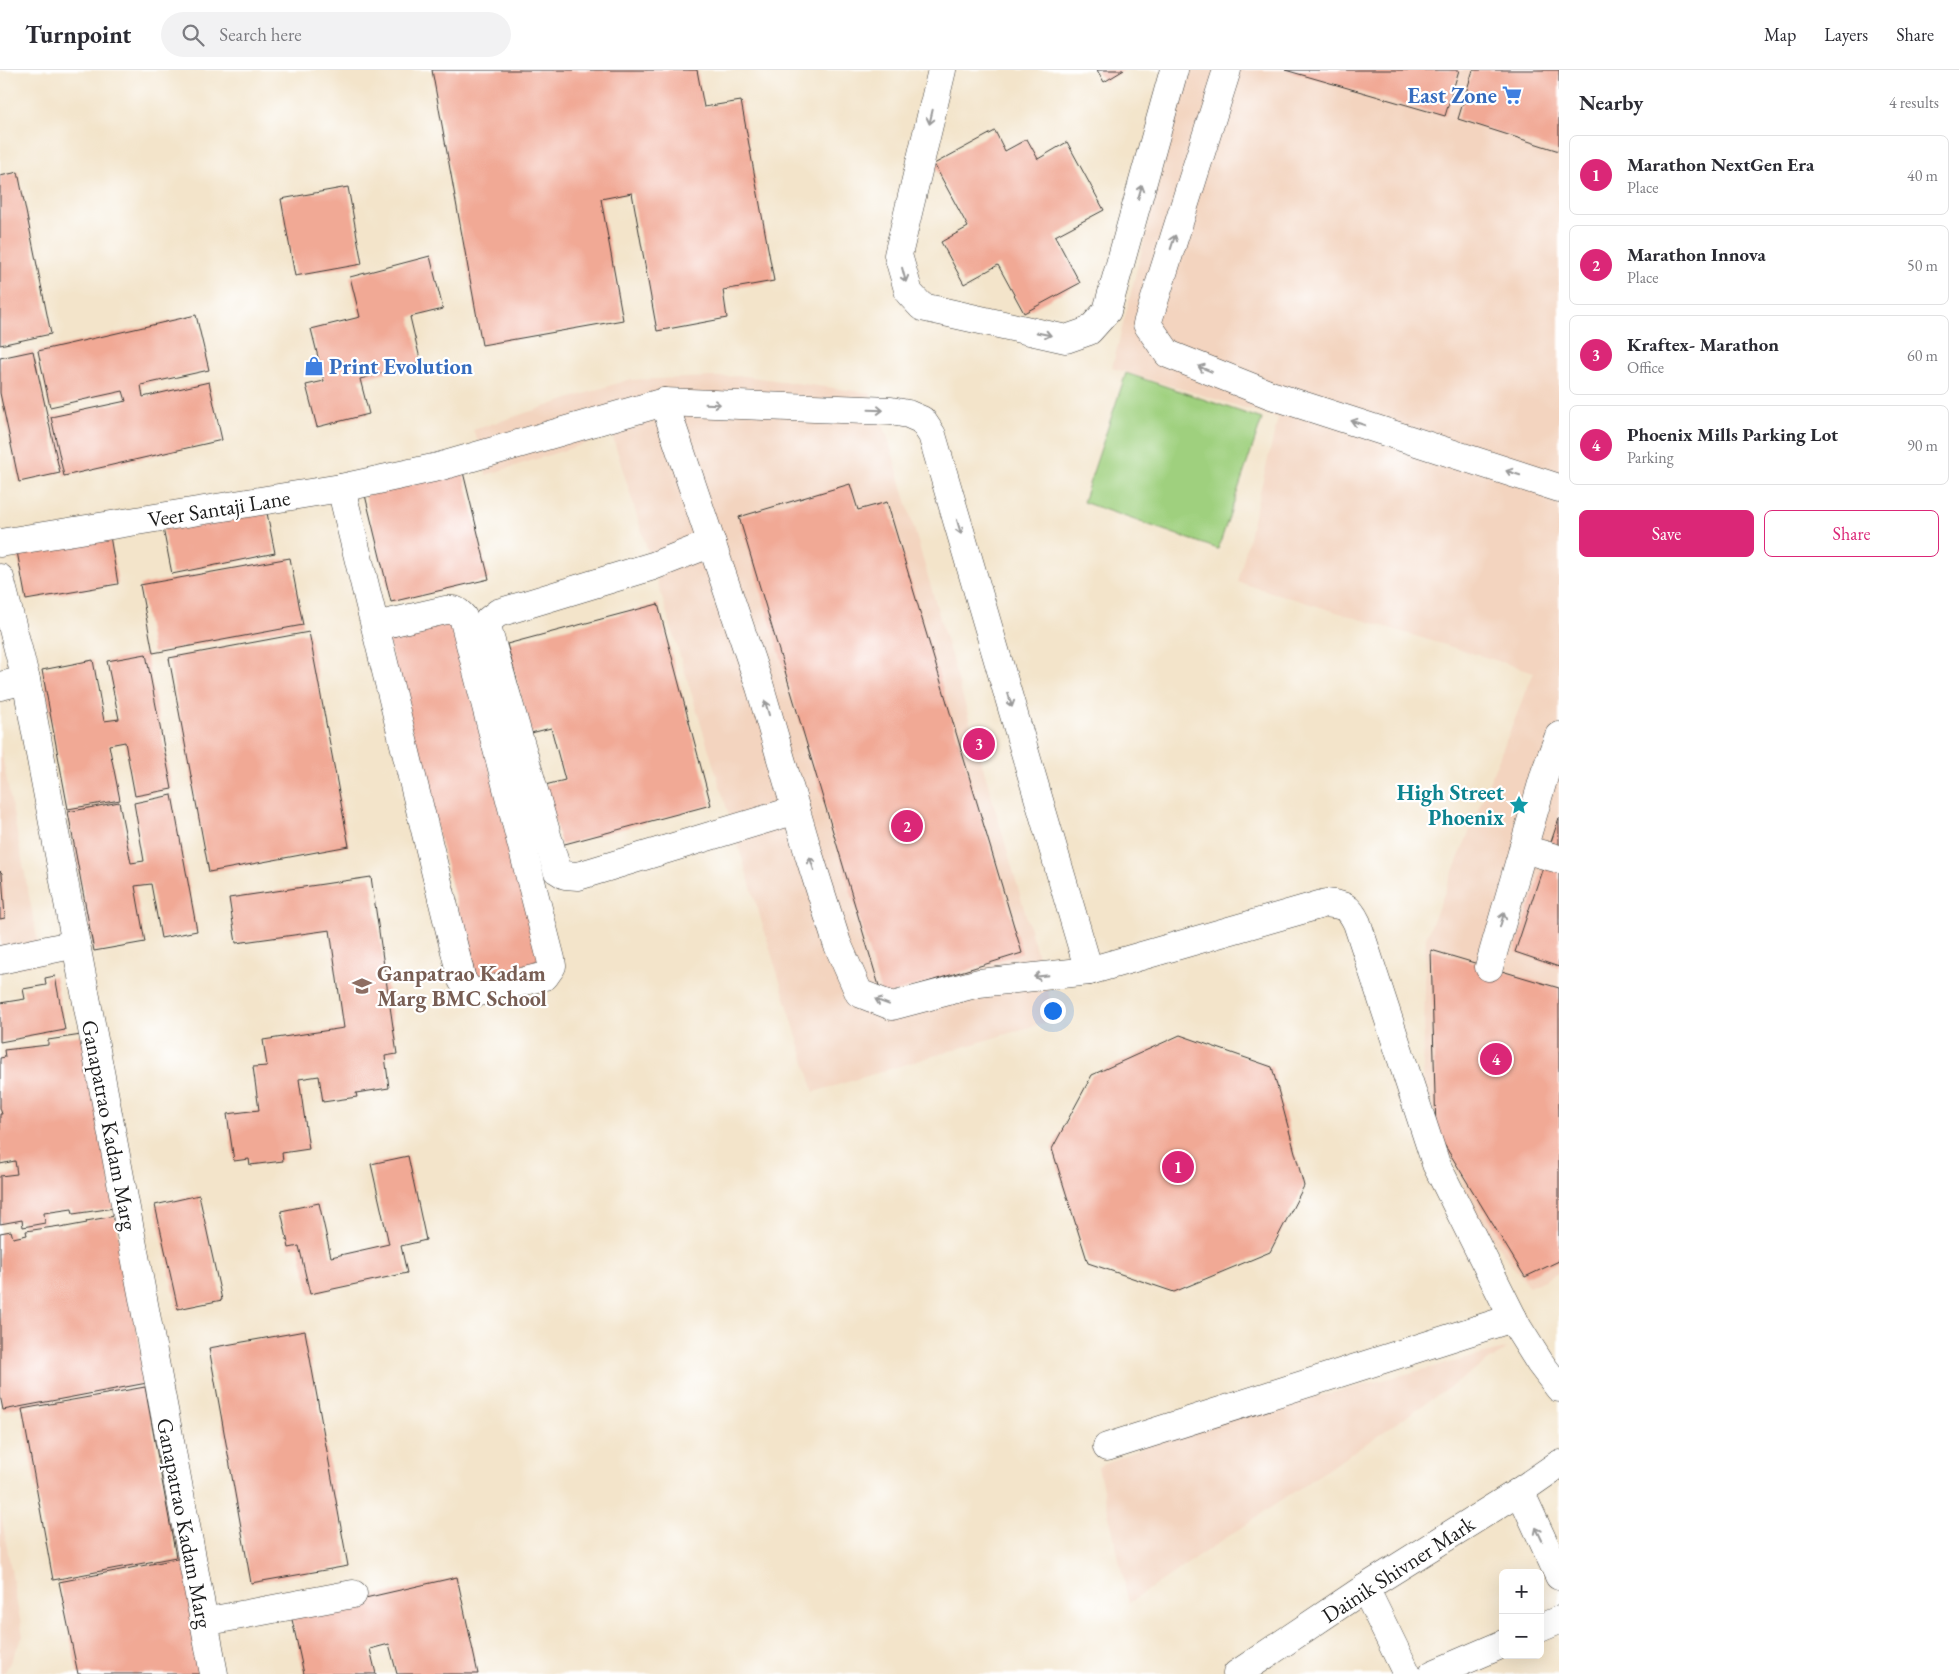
<!DOCTYPE html>
<html lang="en">
<head>
<meta charset="utf-8">
<style>
	body { margin:0; font-family:"EB Garamond",serif; background:#f2f2f3; color:#2b2b33 }
	.controls { position:absolute; right:15px; bottom:15px; display:grid; overflow:hidden; border-radius:8px; box-shadow:0 5px 20px #0002 }
	.controls button { width:45px; height:45px; display:grid; place-items:center; padding:0; border:0; border-bottom:1px solid #e1e1e2; background:#fff; color:#2b2b33; font:25px sans-serif }
	.you { position:absolute; left:1052px; top:940px; width:18px; height:18px; margin:-12px; border:4px solid #fff; border-radius:50%; background:#1a73e8; box-shadow:0 0 0 8px #1a73e833 }
	.badge { display:grid; place-items:center; width:32px; height:32px; border-radius:50%; background:#db2777; color:#fff; font-size:16px; font-weight:700 }
	.pin { position:absolute; translate:-50% -50%; border:2px solid #fff; box-shadow:0 1px 5px #0006 }
	.list { margin:0; padding:0; list-style:none }
	h2 { display:flex; justify-content:space-between; align-items:center; height:65px; margin:0; padding:0 20px; font-size:21px }
	h2 small { font-size:16px; font-weight:400; color:#7c7c81 }
	.list li { display:grid; grid-template-columns:32px 1fr auto; gap:15px; align-items:center; box-sizing:border-box; height:80px; margin:0 10px 10px; padding:0 10px; border:1px solid #e1e1e2; border-radius:8px }
	.list b { display:block; font-size:19px; white-space:nowrap }
	.list p { margin:0; font-size:16px; white-space:nowrap; color:#7c7c81 }
	.list em { font-size:16px; font-style:normal; color:#7c7c81 }
	.actions { display:flex; gap:10px; padding:15px 20px }
	.actions a { flex:1; padding:11px 0; border:1px solid #db2777; border-radius:8px; text-align:center; font-size:18px; color:#db2777 }
	.actions .main { background:#db2777; color:#fff }
	.icon { flex:none; width:28px; height:28px; fill:none; stroke:currentColor; stroke-width:2; stroke-linecap:round; stroke-linejoin:round }
	.map { position:relative; flex:none; width:1559px; height:1604px; overflow:hidden }
	header { display:flex; align-items:center; gap:30px; box-sizing:border-box; height:70px; padding:0 25px; background:#fff; border-bottom:1px solid #e1e1e2 }
	header strong { font-size:24px }
	nav { display:flex; gap:28px; margin-inline-start:auto; font-size:18px }
	.search { width:350px; height:45px; background:#f2f2f3; display:flex; align-items:center; gap:12px; box-sizing:border-box; padding:0 18px; border-radius:28px; color:#7c7c81; font-size:19px }
	main { display:flex }
	aside { flex:1; background:#fff }
	.map>svg:first-child { display:block }
	.built { fill:#f3d4bf }
	.green { fill:#9fd07e; stroke:#5e764d }
	.building { fill:#f1a995 }
	.lines { fill:none; stroke-linecap:round; stroke-linejoin:round }
	.minor-casing { stroke:#3c3a36; stroke-width:29 }
	.major-casing { stroke:#3c3a36; stroke-width:29 }
	.minor { stroke:#fff; stroke-width:28 }
	.major { stroke:#fff; stroke-width:28 }
	.oneway { stroke:#999 }
	.labels { text-anchor:middle; stroke-width:4.5; stroke-linejoin:round; paint-order:stroke }
	.shop-label { font-size:22px; font-weight:bold; fill:#366cbe; stroke:#fff; text-anchor:end }
	.street-label { font-size:22px; fill:#1c1c1c; stroke:#fff }
	.culture-label { font-size:22px; font-weight:bold; fill:#0d838f; stroke:#fff; text-anchor:end }
	.education-label { font-size:22px; font-weight:bold; fill:#785e54; stroke:#fff; text-anchor:start }
</style>
</head>
<body>
<header>
<strong>Turnpoint</strong>
<div class="search"><svg class="icon" aria-label="search" viewBox="0 0 24 24"><circle cx="10" cy="10" r="6"/><path d="M15 15l6 6"/></svg>Search here</div>
<nav><a>Map</a><a>Layers</a><a>Share</a></nav>
</header>
<main>
<div class="map">
<svg width="1559" height="1604" viewBox="0 0 1559 1604">
	<rect width="100%" height="100%" fill="#fff"/>
	<filter id="ink" filterUnits="userSpaceOnUse"><feTurbulence type="fractalNoise" baseFrequency=".02" numOctaves="2"/><feDisplacementMap in="SourceGraphic" scale="10" xChannelSelector="R" yChannelSelector="G"/><feConvolveMatrix kernelMatrix="1 2 1 2 8 2 1 2 1" color-interpolation-filters="sRGB"/></filter>
	<filter id="wash" filterUnits="userSpaceOnUse"><feTurbulence type="fractalNoise" baseFrequency=".0096" numOctaves="4" result="noise"/><feDisplacementMap in="SourceGraphic" scale="20" xChannelSelector="R" yChannelSelector="G"/><feGaussianBlur stdDeviation="1.12" result="paint"/><feColorMatrix in="noise" values="0 0 0 0 0 0 0 0 0 0 0 0 0 0 0 0 0 1.4 0 .05"/><feComposite in="paint" operator="in"/></filter>
	<g filter="url(#wash)">
		<rect width="100%" height="100%" fill="#f3e4ca"/>
		<g class="built">
			<polygon points="1187,0 1559,0 1559,1203 1529,1217 1475,1146 1423,1012 1426,868 1534,602 1238,512 1278,348 1112,298"/>
			<polygon points="744,306 870,323 887,365 1056,949 814,1022 612,365 486,405 484,383 473,360 627,310"/>
			<polygon points="0,675 42,893 0,901"/>
			<polygon points="1508,1278 1129,1533 1098,1397 1175,1363"/>
			<polygon points="0,1439 23,1566 4,1604 0,1604"/>
		</g>
		<polygon class="green" points="1126,303 1262,349 1218,479 1083,432"/>
		<g id="blocks">
			<g class="building">
				<polygon points="432,0 697,0 704,37 741,31 774,211 723,220 727,248 657,261 632,123 601,129 623,250 482,275"/>
				<polygon points="1097,0 1124,0 1104,12"/>
				<polygon points="1285,0 1459,0 1445,46"/>
				<polygon points="1473,0 1559,0 1559,81 1458,49"/>
				<polygon points="995,61 1005,81 1027,69 1038,89 1067,72 1104,140 1055,166 1080,213 1024,243 998,195 964,214 941,172 968,157 934,94"/>
				<polygon points="18,102 51,264 0,275 0,106"/>
				<polygon points="348,117 362,194 295,206 281,129"/>
				<polygon points="430,186 443,239 410,247 421,293 360,309 369,344 317,357 306,315 324,311 311,259 360,247 350,207"/>
				<polygon points="196,245 209,300 141,315 143,327 209,312 222,370 64,406 51,347 126,331 123,321 50,337 38,281"/>
				<polygon points="33,281 60,403 19,412 0,323 0,288"/>
				<polygon points="463,402 489,509 391,532 365,425"/>
				<polygon points="850,414 858,440 887,432 1022,883 882,926 739,447"/>
				<polygon points="265,433 275,483 172,504 162,453"/>
				<polygon points="109,460 118,514 26,530 16,476"/>
				<polygon points="290,488 303,555 153,583 140,515"/>
				<polygon points="658,534 711,735 561,775 545,715 565,710 551,658 531,663 507,574"/>
				<polygon points="452,551 542,899 478,916 387,568"/>
				<polygon points="309,562 349,776 209,802 169,588"/>
				<polygon points="146,584 172,719 135,726 125,672 109,675 120,730 68,739 42,600 93,590 104,651 119,649 107,591"/>
				<polygon points="172,725 197,861 161,868 151,814 135,816 145,872 94,881 68,742 119,732 131,793 144,791 134,733"/>
				<polygon points="1559,748 1559,775 1551,772"/>
				<polygon points="1544,794 1559,798 1559,897 1515,882"/>
				<polygon points="0,801 2,803 5,848 0,849"/>
				<polygon points="371,807 397,984 385,986 389,1018 356,1023 357,1027 323,1032 319,1006 299,1009 309,1079 282,1083 283,1091 250,1095 249,1089 234,1091 227,1044 259,1040 253,997 267,996 263,970 344,958 330,860 236,873 229,828"/>
				<polygon points="1431,880 1559,918 1559,1191 1525,1207 1436,1061"/>
				<polygon points="55,906 65,960 0,972 0,933 25,929 23,919 46,915 45,908"/>
				<polygon points="88,964 114,1138 73,1144 72,1139 44,1143 45,1153 23,1157 22,1150 0,1154 0,1106 17,1104 15,1091 0,1094 0,1044 2,1044 0,1038 0,988 5,987 4,980 48,975 48,970"/>
				<polygon points="1180,965 1272,997 1304,1116 1270,1182 1174,1222 1088,1193 1052,1079 1092,1005"/>
				<polygon points="408,1086 426,1170 401,1176 407,1203 310,1224 299,1176 289,1178 281,1141 319,1133 331,1187 389,1174 371,1094"/>
				<polygon points="199,1125 222,1230 178,1239 155,1135"/>
				<polygon points="115,1146 147,1313 3,1340 0,1325 0,1163 11,1161 13,1168 27,1165 26,1161 60,1156 60,1158 87,1153 86,1151"/>
				<polygon points="305,1261 348,1496 251,1513 209,1278"/>
				<polygon points="145,1317 176,1487 53,1510 22,1339"/>
				<polygon points="187,1487 210,1604 78,1604 59,1512"/>
				<polygon points="457,1507 478,1604 397,1604 389,1574 370,1579 376,1604 304,1604 291,1545"/>
			</g>
		</g>
	</g>
	<g filter="url(#ink)">
		<use href="#blocks" fill-opacity="0" stroke="#3c3a36" stroke-width="1"/>
		<g class="lines">
			<defs>
				<g id="minor">
					<polyline points="942,0 898,185 909,223 922,237 1066,269 1089,261 1107,241 1174,0"/>
					<polyline points="1227,0 1147,254 1168,284 1271,325 1559,418"/>
					<path d="M664 332 760 617 809 785 837 873 859 923 892 936 979 913 1089 901 1326 833C1344 835 1349 836 1357 853L1436 1094 1518 1258 1540 1293 1559 1318"/>
					<path d="M341 418 462 910C467 918 470 923 480 922L545 906 552 896 551 889 463 547C457 540 454 539 446 540L376 556"/>
					<polyline points="0,473 341,418 438,397 664,332 891,341 908,344 922,350 932,365 1089,901"/>
					<polyline points="712,473 653,496 498,543 489,550 488,561 557,800 565,805 578,806 796,740"/>
					<polyline points="0,616 26,610"/>
					<polyline points="1523,779 1559,789"/>
					<polyline points="0,890 76,874"/>
					<polyline points="1489,897 1545,703 1559,666"/>
					<polyline points="1107,1377 1513,1248"/>
					<polyline points="1520,1421 1559,1506"/>
					<polyline points="1365,1518 1407,1604"/>
					<polyline points="204,1552 353,1524"/>
					<polyline points="1540,1558 1559,1550"/>
					<polyline points="1433,1604 1503,1574"/>
				</g>
				<g id="major">
					<polyline points="0,508 26,610 214,1604"/>
					<polyline points="1237,1604 1365,1518 1520,1421 1559,1394"/>
				</g>
			</defs>
			<use href="#minor" class="minor-casing"/>
			<use href="#major" class="major-casing"/>
			<use href="#minor" class="minor"/>
			<use href="#major" class="major"/>
		</g>
		<defs><path id="oneway-shaft" d="M-6 0H5M1.5-3L5.5 0L1.5 3" fill="none" stroke-width="1.6" stroke-linecap="round" stroke-linejoin="round" transform="scale(1.25)"/></defs>
		<g class="oneway">
			<use href="#oneway-shaft" transform="translate(931 47) rotate(103)"/>
			<use href="#oneway-shaft" transform="translate(1140 122) rotate(-74)"/>
			<use href="#oneway-shaft" transform="translate(1173 172) rotate(-72)"/>
			<use href="#oneway-shaft" transform="translate(904 205) rotate(75)"/>
			<use href="#oneway-shaft" transform="translate(1044 264) rotate(12)"/>
			<use href="#oneway-shaft" transform="translate(1205 299) rotate(-158)"/>
			<use href="#oneway-shaft" transform="translate(713 334) rotate(2)"/>
			<use href="#oneway-shaft" transform="translate(876 340) rotate(2)"/>
			<use href="#oneway-shaft" transform="translate(1358 353) rotate(-162)"/>
			<use href="#oneway-shaft" transform="translate(1513 403) rotate(-162)"/>
			<use href="#oneway-shaft" transform="translate(959 457) rotate(74)"/>
			<use href="#oneway-shaft" transform="translate(1010 630) rotate(74)"/>
			<use href="#oneway-shaft" transform="translate(767 638) rotate(-106)"/>
			<use href="#oneway-shaft" transform="translate(812 794) rotate(-108)"/>
			<use href="#oneway-shaft" transform="translate(1502 850) rotate(-74)"/>
			<use href="#oneway-shaft" transform="translate(1041 906) rotate(174)"/>
			<use href="#oneway-shaft" transform="translate(882 932) rotate(-159)"/>
			<use href="#oneway-shaft" transform="translate(1539 1464) rotate(-115)"/>
		</g>
	</g>
	<defs>
		<symbol id="supermarket-bare" viewBox="-9 -9 18 18"><path d="M-6-5.5h2.5l.6 2H6L4.5 2H-2.5L-4.4-4H-6ZM-1.5 3.2a1.3 1.3 0 1 0 .1 0ZM3 3.2a1.3 1.3 0 1 0 .1 0Z" fill="#3f7fe0" stroke="#fff" stroke-width="2.5" paint-order="stroke"/></symbol>
		<symbol id="shop-bare" viewBox="-9 -9 18 18"><path d="M-5-2.5h2.3a2.7 3.5 0 0 1 5.4 0H5L5.5 6h-11ZM-1.5-2.5h3a1.5 2.3 0 0 0-3 0Z" fill="#3f7fe0" stroke="#fff" stroke-width="2.5" paint-order="stroke"/></symbol>
		<symbol id="sight-bare" viewBox="-9 -9 18 18"><path d="M0-6L1.8-2.2L6-1.7L2.9 1.2L3.7 5.4L0 3.3L-3.7 5.4L-2.9 1.2L-6-1.7L-1.8-2.2Z" fill="#0f9aa8" stroke="#fff" stroke-width="2.5" paint-order="stroke"/></symbol>
		<symbol id="school-bare" viewBox="-9 -9 18 18"><path d="M0-5L7-2L0 1L-7-2ZM-4 1L0 2.5L4 1V4Q0 6-4 4Z" fill="#8d6e63" stroke="#fff" stroke-width="2.5" paint-order="stroke"/></symbol>
	</defs>
	<g fill-rule="evenodd">
		<use href="#supermarket-bare" x="1498" y="11" width="28" height="28"/>
		<use href="#shop-bare" x="300" y="282" width="28" height="28"/>
		<use href="#sight-bare" x="1505" y="721" width="28" height="28"/>
		<use href="#school-bare" x="348" y="902" width="28" height="28"/>
	</g>
	<g class="labels">
		<g class="shop-label">
			<text x="1497" y="33">East Zone</text>
			<text x="329" y="304" text-anchor="start">Print Evolution</text>
		</g>
		<g class="street-label">
			<text transform="translate(219 438) rotate(-9)" y="8">Veer Santaji Lane</text>
			<text transform="translate(110 1055) rotate(79)" y="8">Ganapatrao Kadam Marg</text>
			<text transform="translate(185 1453) rotate(79)" y="8">Ganapatrao Kadam Marg</text>
			<text transform="translate(1398 1499) rotate(-33)" y="8">Dainik Shivner Mark</text>
		</g>
		<g class="culture-label">
			<text x="1504" y="730">High Street<tspan x="1504" dy="25">Phoenix</tspan></text>
		</g>
		<g class="education-label">
			<text x="377" y="911">Ganpatrao Kadam<tspan x="377" dy="25">Marg BMC School</tspan></text>
		</g>
	</g>
</svg>
<div class="controls">
<button>+</button>
<button>−</button>
</div>
<div class="you"></div>
<div class="pin badge" style="left:1178px;top:1097px">1</div>
<div class="pin badge" style="left:907px;top:756px">2</div>
<div class="pin badge" style="left:979px;top:674px">3</div>
<div class="pin badge" style="left:1496px;top:989px">4</div>
</div>
<aside>
<h2>Nearby<small>4 results</small></h2>
<ul class="list">
<li><span class="badge">1</span><div><b>Marathon NextGen Era</b><p>Place</p></div><em>40 m</em></li>
<li><span class="badge">2</span><div><b>Marathon Innova</b><p>Place</p></div><em>50 m</em></li>
<li><span class="badge">3</span><div><b>Kraftex- Marathon</b><p>Office</p></div><em>60 m</em></li>
<li><span class="badge">4</span><div><b>Phoenix Mills Parking Lot</b><p>Parking</p></div><em>90 m</em></li>
</ul>
<div class="actions"><a class="main">Save</a><a>Share</a></div>
</aside>
</main>
</body>
</html>
